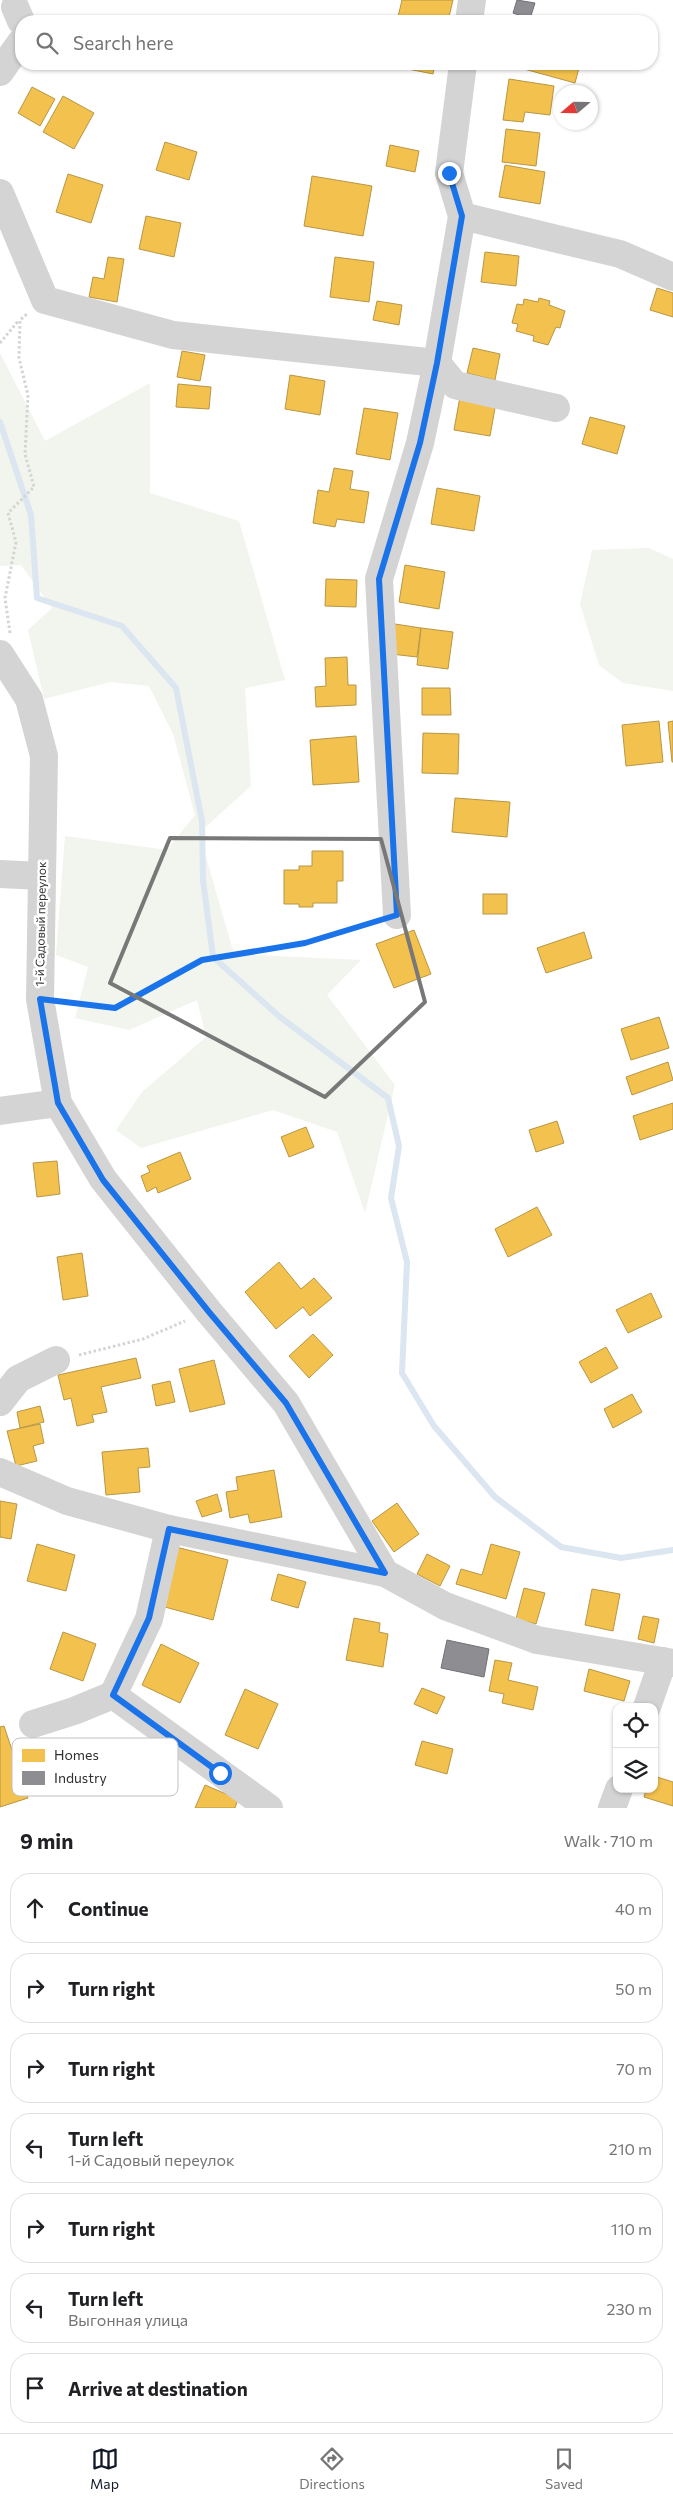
<!DOCTYPE html>
<html lang="en">
<head>
<meta charset="utf-8">
<style>
	body { margin:0; font-family:Commissioner,sans-serif; background:#f6f6f6; color:#202124 }
	.controls { position:absolute; right:15px; bottom:15px; display:grid; overflow:hidden; border-radius:10px; box-shadow:0 1px 4px #0004 }
	.controls button { width:45px; height:45px; display:grid; place-items:center; padding:0; border:0; border-bottom:1px solid #e0e0e0; background:#fff; color:#202124; font:25px sans-serif }
	.compass { position:absolute; left:553px; top:85px; width:45px; height:45px; border-radius:50%; background:#fff; box-shadow:0 1px 4px #0004; rotate:250deg }
	.stop { position:absolute; width:15px; height:15px; margin:-11px; border:4px solid #1a73e8; border-radius:50%; background:#fff }
	.stop.end { background:#1a73e8; border-color:#fff; box-shadow:0 1px 5px #0008 }
	.list { margin:0; padding:0; list-style:none }
	h2 { display:flex; justify-content:space-between; align-items:center; height:65px; margin:0; padding:0 20px; font-size:21px }
	h2 small { font-size:16px; font-weight:400; color:#757577 }
	.list li { display:grid; grid-template-columns:32px 1fr auto; gap:15px; align-items:center; box-sizing:border-box; height:70px; margin:0 10px 10px; padding:0 10px; border:1px solid #e0e0e0; border-radius:20px }
	.list b { display:block; font-size:19px; white-space:nowrap }
	.list p { margin:0; font-size:16px; white-space:nowrap; color:#757577 }
	.list em { font-size:16px; font-style:normal; color:#757577 }
	.icon { flex:none; width:28px; height:28px; fill:none; stroke:currentColor; stroke-width:2; stroke-linecap:round; stroke-linejoin:round }
	.map { position:relative; flex:none; width:673px; height:1808px; overflow:hidden }
	.search { position:absolute; background:#fff; box-shadow:0 1px 4px #0004; left:15px; right:15px; top:15px; height:55px; display:flex; align-items:center; gap:12px; box-sizing:border-box; padding:0 18px; border-radius:20px; color:#757577; font-size:19px }
	.sheet { height:625px; background:#fff }
	nav { display:flex; justify-content:space-around; align-items:center; box-sizing:border-box; height:70px; border-top:1px solid #e0e0e0; background:#fff; font-size:14px; color:#757577 }
	nav a { display:grid; justify-items:center; gap:2px }
	nav .on { color:#111827 }
	.map>svg:first-child { display:block }
	.green { fill:#f1f5ed }
	.homes { fill:#f2c14e; stroke:#b89645 }
	.industry { fill:#8d8d92; stroke:#717175 }
	.lines { fill:none; stroke-linecap:round; stroke-linejoin:round }
	.stream { stroke:#dbe6f1; stroke-width:6 }
	.path { stroke:#d4d4d4; stroke-width:3; stroke-dasharray:2.5 2.5; stroke-linecap:butt }
	.minor { stroke:#d4d4d4; stroke-width:28 }
	.route { stroke:#1a73e8; stroke-width:6 }
	.marked { fill:none; stroke:#787878; stroke-width:4; stroke-linejoin:round }
	.labels { text-anchor:middle; stroke-width:5; stroke-linejoin:round; paint-order:stroke }
	.street-label { font-size:12px; fill:#303030; stroke:#fff }
	.key { fill:#fff; stroke:#c1c1c1; stroke-width:1 }
	.key-label { font-size:14px; fill:#303030 }
</style>
</head>
<body>
<div class="map">
<svg width="673" height="1808" viewBox="0 0 673 1808">
	<rect width="100%" height="100%" fill="#fff"/>
	<g class="green">
		<polygon points="0,353 45,441 150,383 150,493 239,521 285,680 245,688 251,786 199,833 234,954 361,960 327,995 395,1085 365,1213 337,1132 273,1110 141,1148 116,1130 142,1092 206,1037 197,1000 129,1030 75,1018 88,967 56,955 65,836 167,850 195,815 173,734 149,686 110,682 44,699 28,630 52,608 21,565 0,566"/>
		<polygon points="649,548 673,559 673,691 623,683 599,665 580,604 592,550"/>
	</g>
	<g class="homes">
		<polygon points="402,0 453,0 448,21 397,21"/>
		<polygon points="383,64 435,64 433,74"/>
		<polygon points="525,64 580,64 575,83 524,69"/>
		<polygon points="509,79 554,86 550,115 525,112 523,122 503,120"/>
		<polygon points="32,87 55,99 40,126 18,113"/>
		<polygon points="63,96 94,113 74,149 43,132"/>
		<polygon points="506,129 540,133 536,166 502,162"/>
		<polygon points="165,142 197,152 189,180 156,170"/>
		<polygon points="390,145 419,151 415,172 386,166"/>
		<polygon points="505,165 545,172 540,204 499,197"/>
		<polygon points="68,174 103,185 91,223 56,212"/>
		<polygon points="312,176 372,186 363,236 304,226"/>
		<polygon points="146,216 181,223 174,257 139,249"/>
		<polygon points="485,252 519,256 516,286 481,282"/>
		<polygon points="108,257 124,259 117,302 89,297 93,277 104,279"/>
		<polygon points="335,257 374,262 369,302 330,297"/>
		<polygon points="657,288 673,293 673,317 650,310"/>
		<polygon points="539,298 550,301 549,305 565,311 560,328 556,327 548,345 533,341 534,336 516,331 518,324 512,323 517,304 523,305 524,299 538,302"/>
		<polygon points="377,301 402,305 399,325 373,320"/>
		<polygon points="473,348 500,354 495,380 467,373"/>
		<polygon points="182,351 205,355 200,381 177,377"/>
		<polygon points="290,375 325,381 320,415 285,409"/>
		<polygon points="178,384 211,387 209,409 176,407"/>
		<polygon points="461,391 497,397 490,436 454,430"/>
		<polygon points="364,408 398,413 390,460 356,454"/>
		<polygon points="590,417 625,426 617,454 582,444"/>
		<polygon points="334,468 353,471 350,489 369,492 364,523 337,519 335,527 313,523 318,490 329,492"/>
		<polygon points="437,488 480,496 474,531 431,524"/>
		<polygon points="405,565 445,572 439,609 399,602"/>
		<polygon points="326,579 357,580 356,607 325,606"/>
		<polygon points="395,624 421,628 417,657 391,654"/>
		<polygon points="421,628 453,632 448,669 417,665"/>
		<polygon points="347,657 348,685 356,685 356,705 316,707 315,687 326,686 325,658"/>
		<polygon points="422,688 450,688 451,715 422,715"/>
		<polygon points="659,721 663,762 626,766 622,725"/>
		<polygon points="673,721 673,762 672,762 668,722"/>
		<polygon points="423,733 459,734 458,774 422,773"/>
		<polygon points="356,736 359,782 313,785 310,740"/>
		<polygon points="455,798 510,802 507,837 452,832"/>
		<polygon points="312,851 343,851 343,881 337,881 337,903 313,903 313,907 299,907 299,904 284,904 284,870 299,870 299,866 312,866"/>
		<rect x="483" y="894" width="24" height="20"/>
		<polygon points="414,930 431,974 394,988 376,944"/>
		<polygon points="584,932 592,958 546,973 537,948"/>
		<polygon points="659,1017 669,1048 631,1060 621,1029"/>
		<polygon points="668,1062 673,1080 632,1095 626,1077"/>
		<polygon points="673,1103 673,1129 640,1140 633,1116"/>
		<polygon points="557,1121 564,1143 536,1152 529,1130"/>
		<polygon points="306,1127 314,1147 289,1157 281,1137"/>
		<polygon points="180,1152 191,1179 158,1193 156,1187 147,1192 141,1176 150,1172 147,1166"/>
		<polygon points="57,1161 60,1194 37,1197 33,1163"/>
		<polygon points="537,1207 552,1235 508,1257 495,1229"/>
		<polygon points="82,1253 88,1296 63,1300 57,1257"/>
		<polygon points="279,1262 301,1289 314,1278 332,1298 310,1316 303,1307 276,1329 245,1292"/>
		<polygon points="651,1293 662,1317 628,1333 616,1310"/>
		<polygon points="313,1334 333,1355 309,1378 289,1356"/>
		<polygon points="606,1347 618,1368 591,1383 579,1362"/>
		<polygon points="136,1358 141,1378 101,1387 107,1412 92,1415 94,1422 77,1426 71,1398 64,1400 58,1375"/>
		<polygon points="214,1360 225,1404 190,1412 179,1369"/>
		<polygon points="170,1381 175,1402 156,1406 152,1385"/>
		<polygon points="632,1394 642,1412 613,1428 604,1409"/>
		<polygon points="40,1406 44,1422 20,1428 17,1412"/>
		<polygon points="40,1424 44,1443 33,1446 37,1461 16,1466 7,1431"/>
		<polygon points="148,1448 150,1467 138,1468 140,1492 106,1495 102,1452"/>
		<polygon points="274,1470 282,1517 250,1523 248,1514 230,1518 226,1492 238,1490 236,1477"/>
		<polygon points="217,1494 222,1511 202,1517 196,1501"/>
		<polygon points="0,1501 17,1504 11,1539 0,1537"/>
		<polygon points="397,1503 419,1534 394,1552 372,1521"/>
		<polygon points="37,1544 75,1555 66,1591 27,1581"/>
		<polygon points="491,1544 520,1552 506,1599 456,1584 461,1569 482,1575"/>
		<polygon points="176,1547 228,1560 213,1620 161,1606"/>
		<polygon points="427,1554 450,1566 440,1586 417,1574"/>
		<polygon points="278,1574 306,1582 298,1608 271,1600"/>
		<polygon points="524,1588 545,1593 536,1624 516,1619"/>
		<polygon points="592,1589 620,1594 613,1631 585,1625"/>
		<polygon points="643,1616 659,1619 654,1643 638,1639"/>
		<polygon points="354,1618 380,1623 379,1632 388,1634 383,1667 346,1660"/>
		<polygon points="63,1632 96,1644 83,1681 50,1669"/>
		<polygon points="161,1644 199,1663 180,1703 142,1685"/>
		<polygon points="495,1660 512,1663 508,1680 538,1687 533,1710 502,1703 504,1694 489,1691"/>
		<polygon points="589,1669 630,1681 624,1701 584,1691"/>
		<polygon points="422,1688 445,1697 437,1714 414,1704"/>
		<polygon points="245,1689 278,1704 258,1749 225,1735"/>
		<polygon points="4,1726 28,1798 0,1807 0,1727"/>
		<polygon points="422,1741 453,1749 447,1774 415,1765"/>
		<polygon points="654,1776 673,1782 673,1806 644,1797 646,1789 654,1789"/>
		<polygon points="205,1785 238,1799 235,1808 195,1808"/>
	</g>
	<g class="industry">
		<polygon points="517,0 535,3 530,19 513,13"/>
		<polygon points="447,1640 489,1649 484,1677 441,1668"/>
	</g>
	<g class="lines">
		<polyline class="stream" points="0,422 31,515 37,598 122,626 176,688 202,821 203,880 213,957 280,1017 388,1098 399,1146 391,1198 407,1262 402,1373 434,1426 495,1497 561,1547 621,1558 673,1550"/>
		<g class="path">
			<polyline points="0,343 19,320"/>
			<polyline points="10,633 5,598 16,542 8,513 34,487 25,454 28,395 19,358 20,320 27,314"/>
			<polyline points="65,1002 115,1008 202,959 305,943 374,922"/>
			<polyline points="79,1355 143,1339 185,1321"/>
		</g>
		<g class="minor">
			<polyline points="15,7 21,21"/>
			<polyline points="469,21 472,0"/>
			<polyline points="0,72 21,42"/>
			<polyline points="0,193 45,300 173,335 437,363 455,385 556,408"/>
			<polyline points="462,216 620,254 673,277"/>
			<polyline points="0,654 29,699 44,756 40,999 58,1103 103,1179 209,1312 286,1403 385,1573 445,1606 537,1640 673,1663"/>
			<polyline points="0,874 41,876"/>
			<polyline points="397,915 379,579 420,443 437,363 462,216 449,173 463,64"/>
			<polyline points="0,1111 58,1103"/>
			<polyline points="0,1402 18,1379 56,1360"/>
			<polyline points="0,1472 67,1501 169,1529 385,1573"/>
			<polyline points="169,1529 149,1619 113,1695 269,1808"/>
			<polyline points="647,1707 663,1661"/>
			<polyline points="33,1724 74,1711 113,1695"/>
			<polyline points="612,1808 619,1789"/>
		</g>
	</g>
	<g class="lines">
		<polyline class="route" points="220,1773 113,1695 149,1618 169,1529 385,1573 286,1403 209,1312 103,1180 58,1103 40,999 115,1008 202,960 305,943 397,915 379,579 420,443 437,363 462,216 449,173"/>
	</g>
	<path class="marked" d="M170 838 381 839 425 1002 325 1097 110 983Z"/>
	<g class="labels">
		<g class="street-label">
			<text transform="translate(41 924) rotate(-89)" y="4">1-й Садовый переулок</text>
		</g>
	</g>
	<rect x="12" y="1738" width="166" height="58" rx="8" class="key"/>
	<rect x="22" y="1749" width="23" height="13" fill="#f2c14e"/>
	<rect x="22" y="1771" width="23" height="14" fill="#8d8d92"/>
	<g class="key-label">
		<text x="54" y="1760">Homes</text>
		<text x="54" y="1783">Industry</text>
	</g>
</svg>
<div class="controls">
<button><svg class="icon" aria-label="locate" viewBox="0 0 24 24"><circle cx="12" cy="12" r="6"/><path d="M12 2v4M12 18v4M2 12h4M18 12h4"/></svg></button>
<button><svg class="icon" aria-label="layers" viewBox="0 0 24 24"><path d="M12 4l9 5-9 5-9-5zM3 14l9 5 9-5"/></svg></button>
</div>
<svg class="compass" viewBox="-18 -18 36 36"><path d="M0-13l5 13h-10z" fill="#e53935"/><path d="M0 13l5-13h-10z" fill="#757577"/></svg>
<div class="stop" style="left:220px;top:1773px"></div>
<div class="stop end" style="left:449px;top:173px"></div>
<div class="search"><svg class="icon" aria-label="search" viewBox="0 0 24 24"><circle cx="10" cy="10" r="6"/><path d="M15 15l6 6"/></svg>Search here</div>
</div>
<section class="sheet">
<h2>9 min<small>Walk · 710 m</small></h2>
<ul class="list">
<li><svg class="icon" aria-label="ahead" viewBox="0 0 24 24"><path d="M12 20V5M6 11l6-6 6 6"/></svg><div><b>Continue</b></div><em>40 m</em></li>
<li><svg class="icon" aria-label="right" viewBox="0 0 24 24"><path d="M7 20v-9h11M14 6l5 5-5 5"/></svg><div><b>Turn right</b></div><em>50 m</em></li>
<li><svg class="icon" aria-label="right" viewBox="0 0 24 24"><path d="M7 20v-9h11M14 6l5 5-5 5"/></svg><div><b>Turn right</b></div><em>70 m</em></li>
<li><svg class="icon" aria-label="left" viewBox="0 0 24 24"><path d="M17 20v-9H6M10 6l-5 5 5 5"/></svg><div><b>Turn left</b><p>1-й Садовый переулок</p></div><em>210 m</em></li>
<li><svg class="icon" aria-label="right" viewBox="0 0 24 24"><path d="M7 20v-9h11M14 6l5 5-5 5"/></svg><div><b>Turn right</b></div><em>110 m</em></li>
<li><svg class="icon" aria-label="left" viewBox="0 0 24 24"><path d="M17 20v-9H6M10 6l-5 5 5 5"/></svg><div><b>Turn left</b><p>Выгонная улица</p></div><em>230 m</em></li>
<li><svg class="icon" aria-label="arrive" viewBox="0 0 24 24"><path d="M6 21V4h12l-3 4 3 4H6"/></svg><div><b>Arrive at destination</b></div></li>
</ul>
</section>
<nav>
<a class="on"><svg class="icon" aria-label="map" viewBox="0 0 24 24"><path d="M3 6l6-2 6 2 6-2v14l-6 2-6-2-6 2zM9 4v14M15 6v14"/></svg>Map</a>
<a><svg class="icon" aria-label="directions" viewBox="0 0 24 24"><path d="M12 3l9 9-9 9-9-9zM9 14v-3h6M13 9l2 2-2 2"/></svg>Directions</a>
<a><svg class="icon" aria-label="saved" viewBox="0 0 24 24"><path d="M7 4h10v16l-5-4-5 4z"/></svg>Saved</a>
</nav>
</body>
</html>
